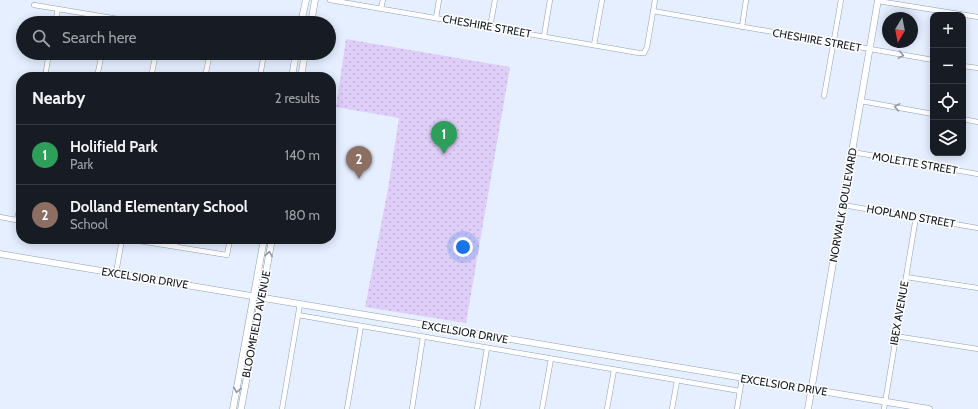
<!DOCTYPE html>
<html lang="en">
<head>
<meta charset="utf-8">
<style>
	body { margin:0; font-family:Cabin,sans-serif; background:#20242c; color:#f1f3f6 }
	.controls { position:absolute; right:12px; top:12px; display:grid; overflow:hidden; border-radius:8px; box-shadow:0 2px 10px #0003 }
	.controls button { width:36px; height:36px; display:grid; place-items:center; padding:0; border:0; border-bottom:1px solid #363941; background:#171b24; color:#f1f3f6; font:20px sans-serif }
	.compass { position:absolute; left:882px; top:12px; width:36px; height:36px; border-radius:50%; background:#171b24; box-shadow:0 2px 10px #0003; rotate:190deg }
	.you { position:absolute; left:463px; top:247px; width:14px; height:14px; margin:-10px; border:3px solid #fff; border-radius:50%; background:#1a73e8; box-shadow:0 0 0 6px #1a73e833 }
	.badge { display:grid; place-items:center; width:26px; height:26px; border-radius:50%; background:#b45309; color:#fff; font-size:13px; font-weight:700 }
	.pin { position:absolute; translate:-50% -33px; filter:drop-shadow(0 1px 2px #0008) }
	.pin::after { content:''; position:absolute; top:21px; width:14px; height:12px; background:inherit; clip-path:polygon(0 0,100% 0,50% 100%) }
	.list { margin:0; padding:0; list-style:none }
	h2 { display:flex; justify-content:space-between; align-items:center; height:52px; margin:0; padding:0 16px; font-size:17px }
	h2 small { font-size:13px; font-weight:400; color:#9ea1a6 }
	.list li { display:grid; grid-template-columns:26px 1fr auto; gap:12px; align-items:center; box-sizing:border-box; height:60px; padding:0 16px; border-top:1px solid #363941 }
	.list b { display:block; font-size:15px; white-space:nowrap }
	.list p { margin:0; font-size:13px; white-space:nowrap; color:#9ea1a6 }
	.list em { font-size:13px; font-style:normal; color:#9ea1a6 }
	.icon { flex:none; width:22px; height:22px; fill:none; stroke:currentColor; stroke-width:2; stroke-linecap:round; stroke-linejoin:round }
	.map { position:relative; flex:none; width:978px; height:409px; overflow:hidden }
	.search { position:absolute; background:#171b24; box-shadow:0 2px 10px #0003; left:16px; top:16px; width:320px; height:44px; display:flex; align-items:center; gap:10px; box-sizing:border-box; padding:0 14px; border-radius:22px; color:#9ea1a6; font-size:15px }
	.panel { position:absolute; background:#171b24; box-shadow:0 2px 10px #0003; left:16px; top:72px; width:320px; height:172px; border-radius:16px }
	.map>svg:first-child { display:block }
	.park { fill:url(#park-dots) }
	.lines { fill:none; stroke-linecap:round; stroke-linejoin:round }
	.street-casing { stroke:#8d9eb6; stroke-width:5.5 }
	.secondary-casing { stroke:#8d9eb6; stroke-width:7 }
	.street { stroke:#fff; stroke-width:4.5 }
	.secondary { stroke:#fff; stroke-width:6 }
	.oneway { stroke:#94979b }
	.labels { text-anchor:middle; stroke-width:3; stroke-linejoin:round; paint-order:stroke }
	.street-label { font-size:11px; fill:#111820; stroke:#fff }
</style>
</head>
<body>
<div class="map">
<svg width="978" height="409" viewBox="0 0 978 409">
	<defs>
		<pattern id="park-dots" width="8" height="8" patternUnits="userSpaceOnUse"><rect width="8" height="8" fill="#dfcef8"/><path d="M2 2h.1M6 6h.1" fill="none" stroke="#beb0d4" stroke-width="1.8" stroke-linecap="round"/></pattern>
	</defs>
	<rect width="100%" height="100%" fill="#e5efff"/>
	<polygon class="park" points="346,39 510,67 466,323 365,307 388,189 399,118 336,107"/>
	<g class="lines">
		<defs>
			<g id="street">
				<polyline points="330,0 639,53 644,53 647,47 655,0"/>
				<polyline points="878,1 978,17"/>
				<polyline points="34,5 142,23"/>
				<polyline points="381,8 383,0"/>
				<polyline points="653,11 933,60"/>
				<polyline points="436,18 439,0"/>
				<polyline points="55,23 58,9"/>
				<polyline points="490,27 495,0"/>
				<polyline points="742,27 746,0"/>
				<polyline points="544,36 550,0"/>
				<polyline points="594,45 602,0"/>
				<polyline points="963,66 978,68"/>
				<polyline points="45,77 49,53"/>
				<polyline points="97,77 102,53"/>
				<polyline points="151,77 156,53"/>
				<polyline points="205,77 210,53"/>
				<polyline points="260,77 264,53"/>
				<polyline points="824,96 841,0"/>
				<polyline points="861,101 933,114"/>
				<polyline points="963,119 978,122"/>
				<polyline points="852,152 978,174"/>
				<polyline points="843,205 978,228"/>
				<polyline points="0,217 21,221"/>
				<polyline points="17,220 21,201"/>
				<polyline points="127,239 227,255 230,239"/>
				<polyline points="175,246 177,239"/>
				<polyline points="116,273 122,239"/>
				<polyline points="906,277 978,288"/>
				<polyline points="298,315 740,391"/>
				<polyline points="895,336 978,349"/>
				<polyline points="282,409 300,304"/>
				<polyline points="347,409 361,326"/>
				<polyline points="412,409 423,337"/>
				<polyline points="477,409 487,348"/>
				<polyline points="542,409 551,359"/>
				<polyline points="607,409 614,370"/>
				<polyline points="672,409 677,381"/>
				<polyline points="737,409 742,378"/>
				<polyline points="884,409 916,217"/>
			</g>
			<g id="secondary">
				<polyline points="301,23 306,0"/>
				<polyline points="311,23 315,0"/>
				<polyline points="292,77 296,53"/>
				<polyline points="301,77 305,53"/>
				<polyline points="0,254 929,409"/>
				<polyline points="233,409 264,239"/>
				<polyline points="241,409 272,239"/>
				<polyline points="808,409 878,0"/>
			</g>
		</defs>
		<use href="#street" class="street-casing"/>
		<use href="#secondary" class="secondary-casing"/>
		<use href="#street" class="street"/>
		<use href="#secondary" class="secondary"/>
	</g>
	<defs><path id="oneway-chevron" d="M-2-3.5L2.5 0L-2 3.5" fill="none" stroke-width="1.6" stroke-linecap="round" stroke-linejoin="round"/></defs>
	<g class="oneway">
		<use href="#oneway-chevron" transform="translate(901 55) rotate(10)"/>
		<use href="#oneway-chevron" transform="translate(897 107) rotate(-170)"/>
		<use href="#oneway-chevron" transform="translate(269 254) rotate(-80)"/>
		<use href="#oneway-chevron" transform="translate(237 390) rotate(100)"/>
	</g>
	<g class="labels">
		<g class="street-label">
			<text transform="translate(487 26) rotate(10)" y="4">CHESHIRE STREET</text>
			<text transform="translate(817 40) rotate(10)" y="4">CHESHIRE STREET</text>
			<text transform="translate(915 163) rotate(10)" y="4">MOLETTE STREET</text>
			<text transform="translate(843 205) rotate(-80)" y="4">NORWALK BOULEVARD</text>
			<text transform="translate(911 216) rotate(10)" y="4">HOPLAND STREET</text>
			<text transform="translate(145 278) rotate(9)" y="4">EXCELSIOR DRIVE</text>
			<text transform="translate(899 313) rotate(-80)" y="4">IBEX AVENUE</text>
			<text transform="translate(256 324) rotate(-79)" y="4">BLOOMFIELD AVENUE</text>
			<text transform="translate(465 332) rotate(10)" y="4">EXCELSIOR DRIVE</text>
			<text transform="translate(784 385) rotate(9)" y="4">EXCELSIOR DRIVE</text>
		</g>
	</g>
</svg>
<div class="controls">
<button>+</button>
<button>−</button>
<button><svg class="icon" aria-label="locate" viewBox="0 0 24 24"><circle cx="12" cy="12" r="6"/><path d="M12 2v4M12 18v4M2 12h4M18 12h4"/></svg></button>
<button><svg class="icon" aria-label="layers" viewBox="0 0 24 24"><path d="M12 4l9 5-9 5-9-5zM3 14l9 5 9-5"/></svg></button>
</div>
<svg class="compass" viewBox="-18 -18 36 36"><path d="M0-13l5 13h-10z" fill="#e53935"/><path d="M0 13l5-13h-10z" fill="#9ea1a6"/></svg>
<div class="you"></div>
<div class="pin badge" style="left:444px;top:154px;background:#2e9e5b">1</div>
<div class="pin badge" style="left:359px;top:179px;background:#8d6e63">2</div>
<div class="search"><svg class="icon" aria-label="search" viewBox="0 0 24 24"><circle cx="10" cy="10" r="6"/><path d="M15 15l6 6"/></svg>Search here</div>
<section class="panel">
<h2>Nearby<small>2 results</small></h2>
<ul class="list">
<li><span class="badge" style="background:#2e9e5b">1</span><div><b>Holifield Park</b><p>Park</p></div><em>140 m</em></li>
<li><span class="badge" style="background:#8d6e63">2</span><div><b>Dolland Elementary School</b><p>School</p></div><em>180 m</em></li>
</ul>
</section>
</div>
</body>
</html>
